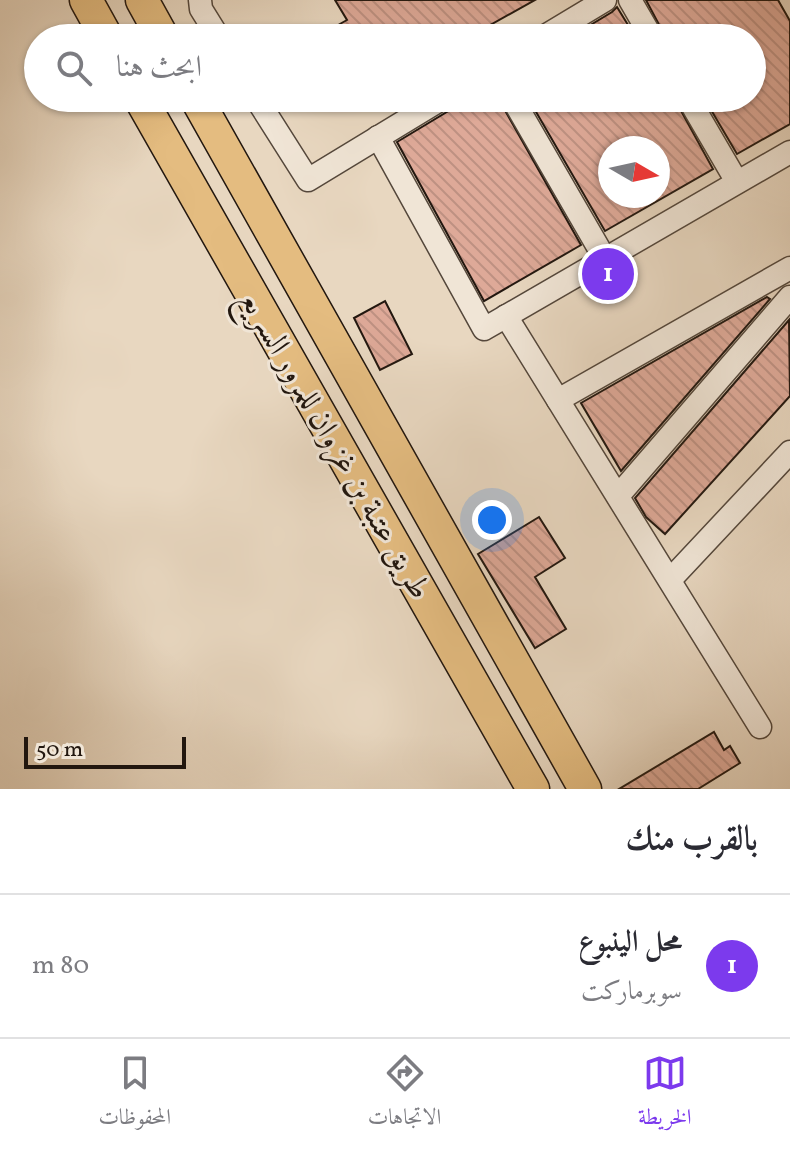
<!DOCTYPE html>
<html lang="ar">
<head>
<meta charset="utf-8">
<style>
	body { margin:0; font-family:Vollkorn,Amiri,serif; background:#f2f2f3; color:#2b2b33; direction:rtl }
	.compass { position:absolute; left:598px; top:136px; width:72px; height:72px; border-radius:50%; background:#fff; box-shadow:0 2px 6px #0004; rotate:99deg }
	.scale { position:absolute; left:24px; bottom:20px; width:162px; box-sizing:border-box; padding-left:8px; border:4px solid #22170f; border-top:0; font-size:22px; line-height:28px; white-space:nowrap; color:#22170f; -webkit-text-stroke:6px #f0e5d6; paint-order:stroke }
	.you { position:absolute; left:492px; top:520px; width:28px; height:28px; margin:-20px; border:6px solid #fff; border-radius:50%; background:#1a73e8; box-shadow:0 0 0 12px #1a73e833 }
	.badge { display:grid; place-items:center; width:52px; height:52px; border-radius:50%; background:#7c3aed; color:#fff; font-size:26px; font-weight:700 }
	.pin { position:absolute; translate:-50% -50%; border:4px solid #fff; box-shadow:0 2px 8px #0006 }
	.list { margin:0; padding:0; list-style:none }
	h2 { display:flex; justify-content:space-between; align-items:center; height:104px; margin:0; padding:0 32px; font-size:34px }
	h2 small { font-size:26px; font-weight:400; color:#7c7c81 }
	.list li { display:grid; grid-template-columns:52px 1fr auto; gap:24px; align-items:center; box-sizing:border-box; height:144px; padding:0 32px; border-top:2px solid #e1e1e2 }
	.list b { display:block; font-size:30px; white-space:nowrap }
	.list p { margin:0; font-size:26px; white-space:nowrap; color:#7c7c81 }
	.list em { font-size:26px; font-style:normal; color:#7c7c81 }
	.icon { flex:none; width:44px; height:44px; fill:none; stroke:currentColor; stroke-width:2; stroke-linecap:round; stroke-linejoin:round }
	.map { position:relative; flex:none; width:790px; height:789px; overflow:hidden; direction:ltr }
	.search { position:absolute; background:#fff; box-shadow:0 2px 6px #0004; left:24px; right:24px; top:24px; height:88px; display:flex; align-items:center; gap:20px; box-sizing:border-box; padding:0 28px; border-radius:44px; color:#7c7c81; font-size:30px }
	.sheet { height:248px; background:#fff }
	nav { display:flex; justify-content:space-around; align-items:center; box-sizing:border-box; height:112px; border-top:2px solid #e1e1e2; background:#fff; font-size:22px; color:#7c7c81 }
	nav a { display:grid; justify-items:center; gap:4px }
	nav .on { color:#7c3aed }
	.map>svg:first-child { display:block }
	.building { fill:url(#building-back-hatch); stroke:#22170f; stroke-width:2; fill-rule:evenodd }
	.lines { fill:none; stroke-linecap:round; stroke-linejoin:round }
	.minor-casing { stroke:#54473b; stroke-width:25 }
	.highway-casing { stroke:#22170f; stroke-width:35 }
	.minor { stroke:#f0e5d6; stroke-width:22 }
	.highway { stroke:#e4bc80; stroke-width:32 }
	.labels { text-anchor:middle; stroke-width:6; stroke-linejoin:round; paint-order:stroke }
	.street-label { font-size:32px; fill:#22170f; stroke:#f0e5d6 }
</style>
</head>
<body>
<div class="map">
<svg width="790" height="789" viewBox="0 0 790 789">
	<defs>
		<pattern id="building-back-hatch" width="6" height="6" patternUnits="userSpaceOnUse" patternTransform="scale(2)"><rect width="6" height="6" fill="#dea998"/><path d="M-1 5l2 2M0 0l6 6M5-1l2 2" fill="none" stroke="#be9182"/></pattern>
	</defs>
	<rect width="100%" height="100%" fill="#e8d7c0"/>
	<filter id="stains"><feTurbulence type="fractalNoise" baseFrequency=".0025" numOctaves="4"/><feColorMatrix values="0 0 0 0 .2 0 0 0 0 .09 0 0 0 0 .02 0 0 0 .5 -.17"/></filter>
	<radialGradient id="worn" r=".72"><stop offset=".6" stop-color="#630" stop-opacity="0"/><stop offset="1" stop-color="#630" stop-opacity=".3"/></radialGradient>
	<g class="building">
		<polygon points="335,0 535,0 467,38 315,38 347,20"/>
		<polygon points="646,0 778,0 790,21 790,124 737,154 704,98 752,98 752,38 666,38"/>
		<polygon points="617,7 636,38 569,38 612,12"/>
		<polygon points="458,98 498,98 581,245 484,301 397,142 450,110"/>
		<path d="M528 98H674L713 169 605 231ZM610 148H658V196H610Z"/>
		<polygon points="767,297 770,299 621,471 581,403"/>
		<polygon points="385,301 412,354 380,370 354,318"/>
		<polygon points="789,320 790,396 665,534 646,517 635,498"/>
		<polygon points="539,517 565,558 535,577 566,629 535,648 478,554"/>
		<polygon points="714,732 724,750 730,746 740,763 698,789 619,789"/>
	</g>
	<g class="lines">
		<defs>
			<g id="minor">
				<polyline points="200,0 201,9 219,38"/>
				<polyline points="630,0 652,38"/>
				<polyline points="542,38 605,0"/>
				<polyline points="256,98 308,180 443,98"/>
				<polyline points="512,98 605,259"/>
				<polyline points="688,98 737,182"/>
				<polyline points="378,137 484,329 790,152"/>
				<polyline points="506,316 760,727"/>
				<polyline points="558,400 790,268"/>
				<polyline points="618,496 790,297"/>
				<polyline points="670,580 790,452"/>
			</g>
			<g id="highway">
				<polyline points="86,0 107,38"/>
				<polyline points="142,0 163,38"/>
				<polyline points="140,98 533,789"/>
				<polyline points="196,98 585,789"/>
			</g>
		</defs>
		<use href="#minor" class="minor-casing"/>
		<use href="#highway" class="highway-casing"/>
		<use href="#minor" class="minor"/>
		<use href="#highway" class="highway"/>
	</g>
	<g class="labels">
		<g class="street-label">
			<text transform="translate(336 444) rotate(60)" y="11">طريق عتبة بن غزوان للمرور السريع</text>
		</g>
	</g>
	<rect width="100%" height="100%" filter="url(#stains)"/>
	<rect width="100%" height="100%" fill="url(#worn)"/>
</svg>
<svg class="compass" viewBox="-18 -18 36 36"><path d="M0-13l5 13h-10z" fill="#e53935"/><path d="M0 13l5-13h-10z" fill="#7c7c81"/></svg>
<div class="scale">50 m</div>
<div class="you"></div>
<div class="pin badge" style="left:608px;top:274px">1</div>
<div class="search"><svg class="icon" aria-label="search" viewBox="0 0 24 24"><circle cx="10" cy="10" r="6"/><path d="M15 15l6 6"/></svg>ابحث هنا</div>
</div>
<section class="sheet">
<h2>بالقرب منك<small></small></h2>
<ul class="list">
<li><span class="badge">1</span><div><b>محل الينبوع</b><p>سوبرماركت</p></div><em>80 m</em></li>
</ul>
</section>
<nav>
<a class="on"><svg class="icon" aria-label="map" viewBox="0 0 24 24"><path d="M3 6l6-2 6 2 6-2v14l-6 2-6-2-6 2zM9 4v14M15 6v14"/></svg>الخريطة</a>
<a><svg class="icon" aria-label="directions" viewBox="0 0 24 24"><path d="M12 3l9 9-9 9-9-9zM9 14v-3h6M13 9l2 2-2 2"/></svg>الاتجاهات</a>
<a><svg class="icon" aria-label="saved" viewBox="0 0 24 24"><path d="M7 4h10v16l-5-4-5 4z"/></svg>المحفوظات</a>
</nav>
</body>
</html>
